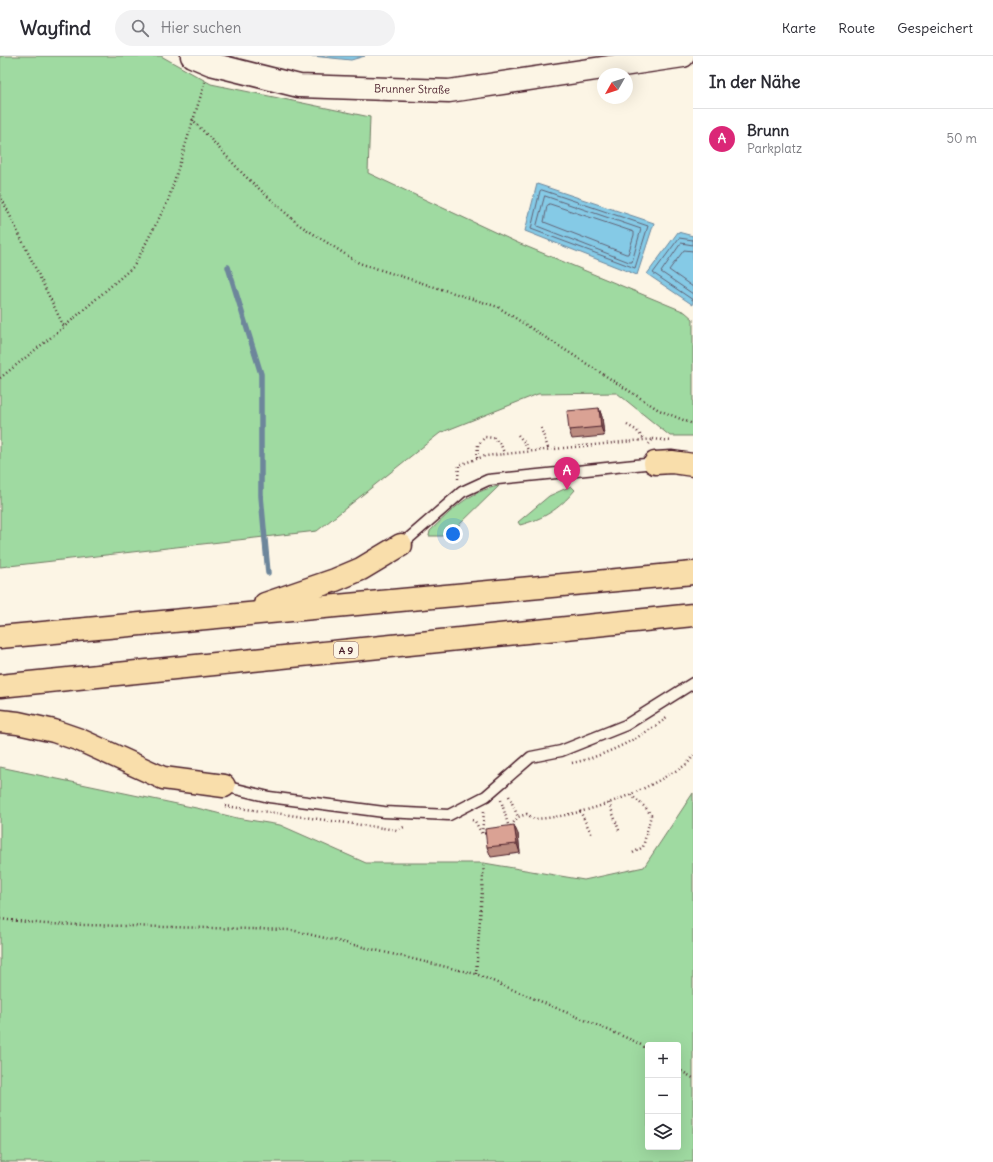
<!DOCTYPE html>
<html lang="de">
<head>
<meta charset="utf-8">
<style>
	body { margin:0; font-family:Delius,sans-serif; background:#f2f2f3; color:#2b2b33 }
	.controls { position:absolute; right:12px; bottom:12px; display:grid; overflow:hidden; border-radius:4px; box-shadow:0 4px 16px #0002 }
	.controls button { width:36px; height:36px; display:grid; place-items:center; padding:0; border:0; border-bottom:1px solid #e1e1e2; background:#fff; color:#2b2b33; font:20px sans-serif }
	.compass { position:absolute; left:597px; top:12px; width:36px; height:36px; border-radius:50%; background:#fff; box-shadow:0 4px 16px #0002; rotate:231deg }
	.you { position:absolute; left:453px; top:478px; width:14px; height:14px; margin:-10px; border:3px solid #fff; border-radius:50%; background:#1a73e8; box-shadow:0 0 0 6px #1a73e833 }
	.badge { display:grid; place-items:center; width:26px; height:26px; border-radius:50%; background:#db2777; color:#fff; font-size:13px; font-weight:700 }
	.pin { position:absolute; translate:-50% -33px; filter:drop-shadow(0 1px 2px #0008) }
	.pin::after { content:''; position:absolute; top:21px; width:14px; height:12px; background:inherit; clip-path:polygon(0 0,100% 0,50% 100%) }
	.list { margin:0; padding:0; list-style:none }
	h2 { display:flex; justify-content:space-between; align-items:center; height:52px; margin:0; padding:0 16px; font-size:17px }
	h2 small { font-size:13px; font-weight:400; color:#7c7c81 }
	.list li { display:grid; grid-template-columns:26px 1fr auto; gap:12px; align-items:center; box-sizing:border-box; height:60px; padding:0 16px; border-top:1px solid #e1e1e2 }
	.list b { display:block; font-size:15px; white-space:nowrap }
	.list p { margin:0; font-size:13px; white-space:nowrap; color:#7c7c81 }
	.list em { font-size:13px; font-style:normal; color:#7c7c81 }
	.icon { flex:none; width:22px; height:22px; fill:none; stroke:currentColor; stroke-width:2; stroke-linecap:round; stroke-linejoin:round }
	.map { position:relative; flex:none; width:693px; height:1106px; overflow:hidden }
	header { display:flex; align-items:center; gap:24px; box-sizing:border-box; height:56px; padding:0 20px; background:#fff; border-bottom:1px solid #e1e1e2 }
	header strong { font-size:19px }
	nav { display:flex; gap:22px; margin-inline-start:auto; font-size:14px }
	.search { width:280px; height:36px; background:#f2f2f3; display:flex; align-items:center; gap:10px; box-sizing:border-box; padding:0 14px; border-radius:22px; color:#7c7c81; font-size:15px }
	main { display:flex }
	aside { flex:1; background:#fff }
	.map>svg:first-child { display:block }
	.green { fill:#9fdaa1; stroke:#747c66; fill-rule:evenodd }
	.water { fill:#85cae6; stroke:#6d869b }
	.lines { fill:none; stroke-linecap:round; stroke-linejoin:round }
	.shore { stroke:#626376; stroke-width:1 }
	.stream { stroke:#6d869b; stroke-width:5.5 }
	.lane-casing { stroke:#4a1f2b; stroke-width:13 }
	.secondary-casing { stroke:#4a1f2b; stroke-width:25 }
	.highway-casing { stroke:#4a1f2b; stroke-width:25 }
	.path { stroke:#4a1f2b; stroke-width:2.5; stroke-dasharray:1 3; stroke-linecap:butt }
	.lane { stroke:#fcf5e5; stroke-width:10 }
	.secondary { stroke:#fcf5e5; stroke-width:22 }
	.highway { stroke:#f9deab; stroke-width:22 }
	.wall { fill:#bb8b7f; stroke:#4a1f2b }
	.shaded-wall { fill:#997168; stroke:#4a1f2b }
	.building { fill:#daa294; stroke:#4a1f2b }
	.labels { text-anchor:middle; stroke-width:3; stroke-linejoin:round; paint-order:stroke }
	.shield { fill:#fcf5e5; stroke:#7f5f63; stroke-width:1 }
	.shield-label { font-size:10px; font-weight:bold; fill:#4a1f2b }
	.street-label { font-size:11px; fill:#4a1f2b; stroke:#fcf5e5 }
</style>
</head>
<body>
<header>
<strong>Wayfind</strong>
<div class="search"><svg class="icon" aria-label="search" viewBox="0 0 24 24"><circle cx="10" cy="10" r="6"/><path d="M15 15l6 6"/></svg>Hier suchen</div>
<nav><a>Karte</a><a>Route</a><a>Gespeichert</a></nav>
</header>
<main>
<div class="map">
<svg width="693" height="1106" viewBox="0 0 693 1106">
	<rect width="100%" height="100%" fill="#fcf5e5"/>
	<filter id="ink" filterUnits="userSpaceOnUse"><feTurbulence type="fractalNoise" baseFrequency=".025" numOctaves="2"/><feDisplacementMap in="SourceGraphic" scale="8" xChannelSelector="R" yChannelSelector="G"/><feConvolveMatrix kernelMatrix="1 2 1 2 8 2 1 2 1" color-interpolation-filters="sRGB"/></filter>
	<g filter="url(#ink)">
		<g class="green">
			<polygon points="0,0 161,0 211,28 370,61 368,117 518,187 685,256 693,263 693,380 670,380 617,337 538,338 440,377 317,475 0,511"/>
			<path d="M499 430 456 472 442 480H429L430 475C451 455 469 435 499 430Z"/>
			<path d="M571 430 575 434C558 454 545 462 520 469L518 466 549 440Z"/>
			<path d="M0 711 201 753 237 762 280 769 366 807H484L584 824 644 811 693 737V1106H0ZM648 989H678V1091H648Z"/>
		</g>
		<g class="water">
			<polygon points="312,0 365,0 351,4"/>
			<polygon points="537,128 654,167 637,219 525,175"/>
			<polygon points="678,176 693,180 693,249 647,218"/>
		</g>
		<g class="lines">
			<g class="shore">
				<polygon points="542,134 648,170 635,212 531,173 540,135"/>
				<polygon points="545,140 641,173 632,206 629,206 537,170"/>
				<polygon points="550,148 634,176 634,179 628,198 626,198 544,166 547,150"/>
				<polyline points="693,184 679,182 653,217 693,244"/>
				<polyline points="693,189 681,187 661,216 693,238"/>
				<polyline points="693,195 684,194 669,214 693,231"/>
			</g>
			<polyline class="stream" points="228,211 261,318 261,440 268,517"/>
			<defs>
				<g id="lane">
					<polyline points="401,489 462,436 488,424 655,407"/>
					<polyline points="224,730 269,741 384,756 449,759 486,740 531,701 561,695 626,669 693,627"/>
				</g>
				<polyline id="secondary" points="192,0 211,8 299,30 449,35 683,0"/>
				<g id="highway">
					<polyline points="655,407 672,406 693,409"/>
					<polyline points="265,548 335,524 361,513 401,489"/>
					<polyline points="0,581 693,517"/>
					<polyline points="0,630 693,559"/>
					<polyline points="0,665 18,667 54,675 80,684 163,722 224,730"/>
				</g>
			</defs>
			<use href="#lane" class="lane-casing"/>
			<use href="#secondary" class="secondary-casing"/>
			<use href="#highway" class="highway-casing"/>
			<g class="path">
				<polyline points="192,63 244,119 298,168 359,207 498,251 659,354 693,368"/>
				<polyline points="0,139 64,271"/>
				<polyline points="0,322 64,271 134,210 168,145 205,26"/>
				<polyline points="627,369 636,374 644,383"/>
				<polyline points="541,372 548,392"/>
				<polyline points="518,379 524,386 528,394"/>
				<polyline points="653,383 672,385"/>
				<polyline points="477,402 478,389 485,381 494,382 501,389 504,397"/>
				<polyline points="458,423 459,409 485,400 653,383 649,388"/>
				<path d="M572 707C606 700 640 682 668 661"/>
				<polyline points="631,739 646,752 651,759 643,791 631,798"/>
				<polyline points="509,740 518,761"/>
				<polyline points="501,744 509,772"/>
				<polyline points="609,747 620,777"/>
				<polyline points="225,750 397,774 404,771"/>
				<polyline points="580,755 592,779"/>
				<polyline points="472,764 475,765 482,778 487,777"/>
				<path d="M511 770 518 761 527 758 534 763C579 761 632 741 670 718 679 713 689 709 693 699"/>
				<polyline points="482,777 484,756"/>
				<polyline points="0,863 45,868 291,874 476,918 634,985 648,993"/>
				<polyline points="476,918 484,807"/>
				<polyline points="678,1013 693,1022"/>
			</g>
			<use href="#lane" class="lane"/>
			<use href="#secondary" class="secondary"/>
			<use href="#highway" class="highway"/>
		</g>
		<g class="wall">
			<polygon points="599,352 602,361 604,380 572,383 569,374"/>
			<polygon points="518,778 520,797 491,801 487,791"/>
		</g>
		<g class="shaded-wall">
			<polygon points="599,352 602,361 604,380 601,371"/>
			<polygon points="514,769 518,778 520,797 517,788"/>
		</g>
		<g class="building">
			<polygon points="599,352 601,371 569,374 567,355"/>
			<polygon points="514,769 517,788 487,791 485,773"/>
		</g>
	</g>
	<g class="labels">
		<rect class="shield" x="334" y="586" width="24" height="16" rx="3"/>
		<g class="shield-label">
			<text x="346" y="598">A 9</text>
		</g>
		<g class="street-label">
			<text transform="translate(412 33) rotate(1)" y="4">Brunner Straße</text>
		</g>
	</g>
</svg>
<div class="controls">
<button>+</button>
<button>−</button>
<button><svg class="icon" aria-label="layers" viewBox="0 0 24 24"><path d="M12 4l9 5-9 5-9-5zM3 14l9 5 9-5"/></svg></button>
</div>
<svg class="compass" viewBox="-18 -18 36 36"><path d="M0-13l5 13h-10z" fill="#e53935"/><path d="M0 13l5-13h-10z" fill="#7c7c81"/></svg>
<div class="you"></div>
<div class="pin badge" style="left:567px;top:434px">A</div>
</div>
<aside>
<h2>In der Nähe<small></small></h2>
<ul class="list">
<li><span class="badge">A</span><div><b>Brunn</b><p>Parkplatz</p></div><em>50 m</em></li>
</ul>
</aside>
</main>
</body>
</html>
